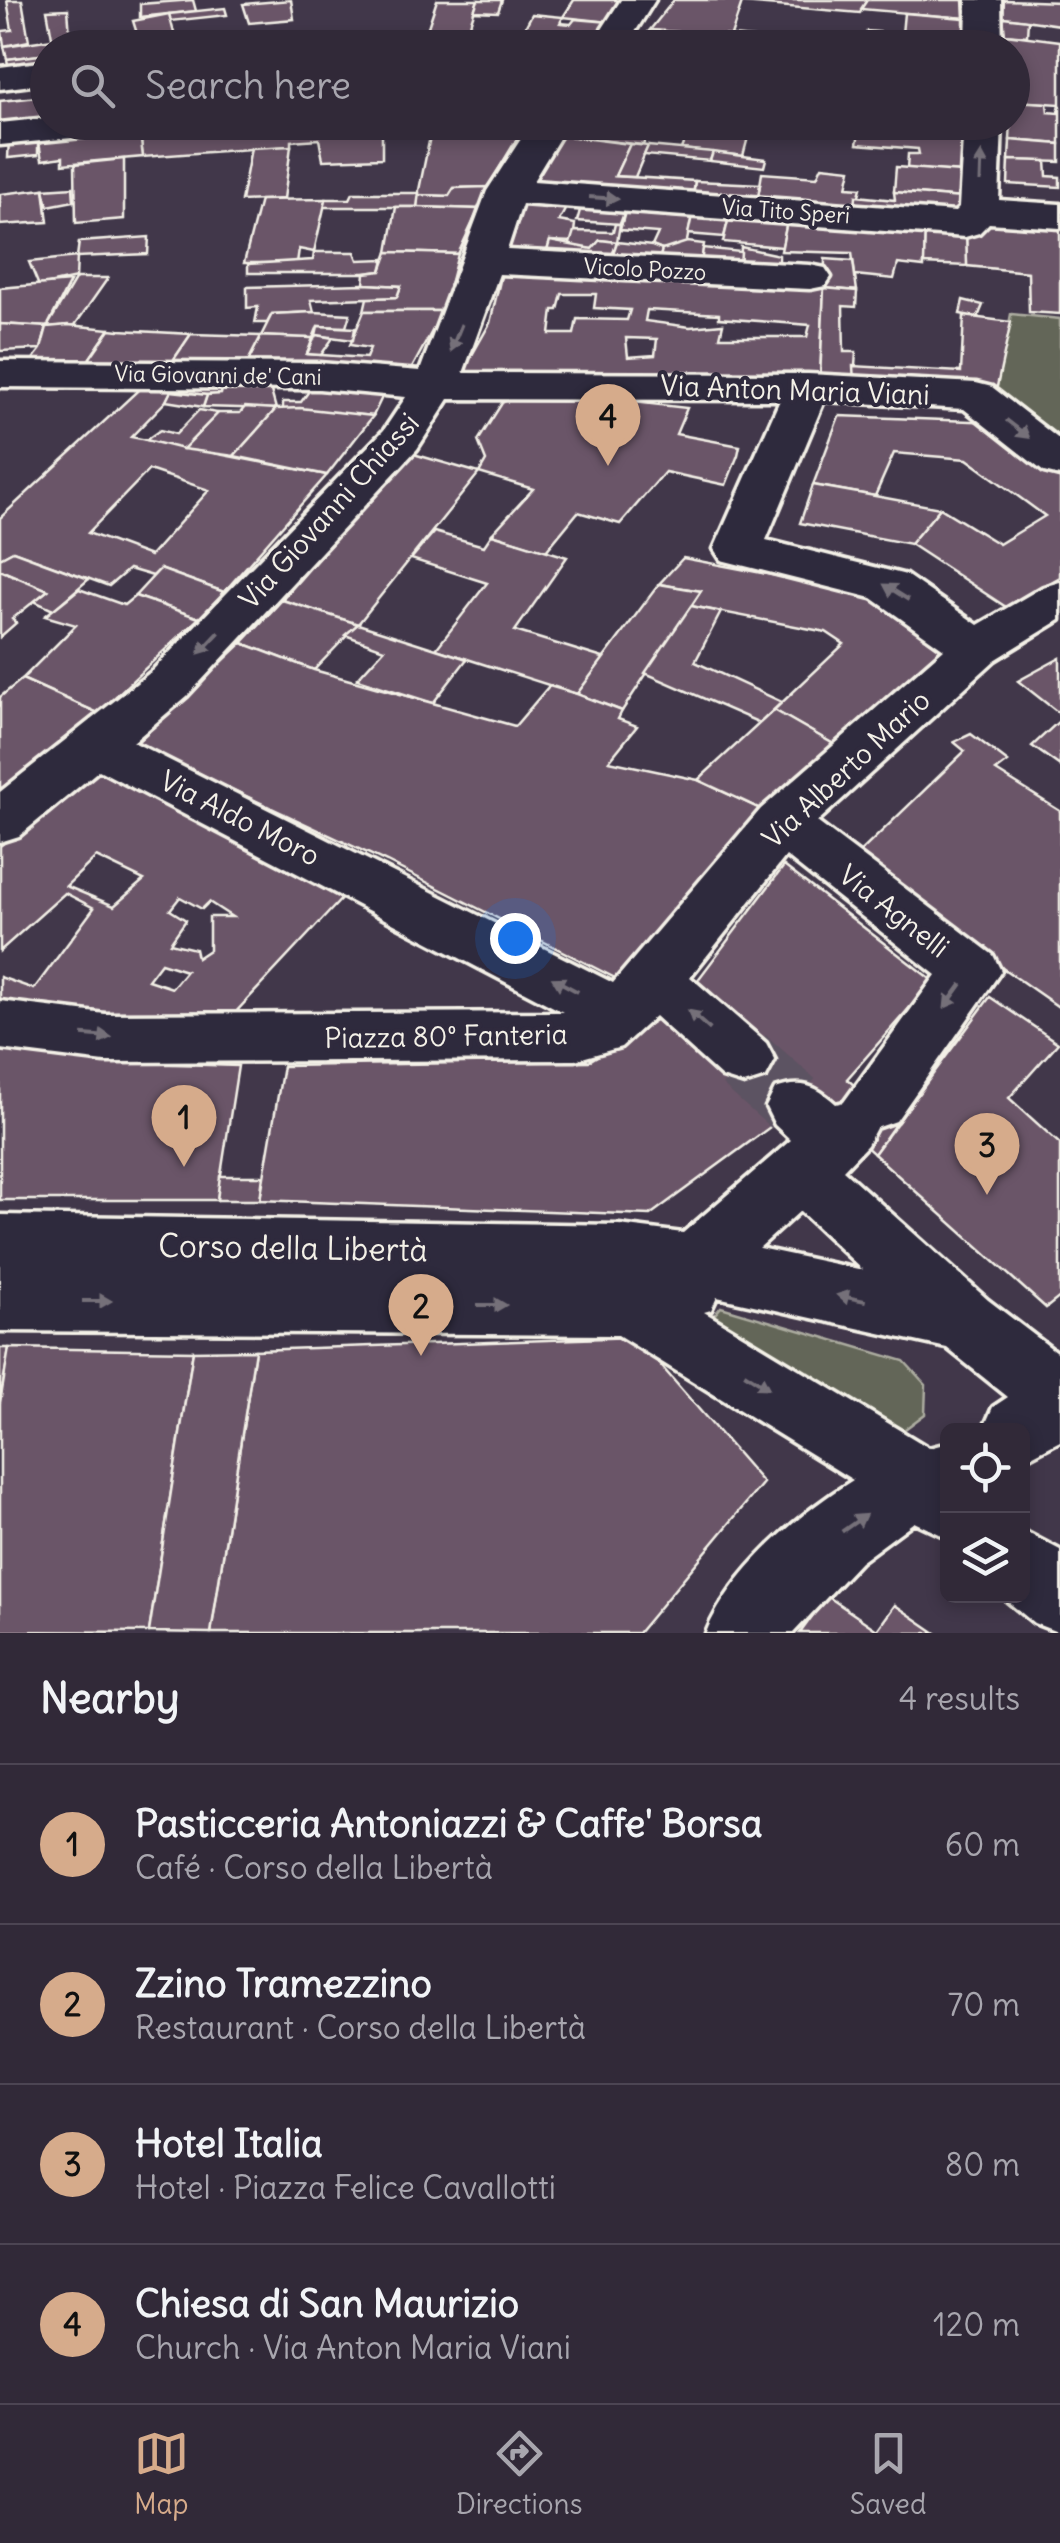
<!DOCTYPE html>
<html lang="en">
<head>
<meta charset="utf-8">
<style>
	body { margin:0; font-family:Delius,sans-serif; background:#393140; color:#f1f3f6 }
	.controls { position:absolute; right:30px; bottom:30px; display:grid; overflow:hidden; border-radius:15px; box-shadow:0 5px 15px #0003 }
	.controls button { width:90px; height:90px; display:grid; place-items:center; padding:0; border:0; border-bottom:2px solid #4c4553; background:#312938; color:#f1f3f6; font:50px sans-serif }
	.you { position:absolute; left:515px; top:938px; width:35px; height:35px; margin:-25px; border:8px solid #fff; border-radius:50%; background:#1a73e8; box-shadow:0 0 0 15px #1a73e833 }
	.badge { display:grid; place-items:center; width:65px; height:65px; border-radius:50%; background:#d6ab8b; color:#111; font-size:32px; font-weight:700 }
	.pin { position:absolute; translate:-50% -82px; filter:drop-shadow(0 2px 5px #0008) }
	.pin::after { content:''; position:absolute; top:52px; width:35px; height:30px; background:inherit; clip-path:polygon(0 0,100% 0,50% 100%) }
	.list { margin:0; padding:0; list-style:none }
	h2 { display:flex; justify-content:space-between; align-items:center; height:130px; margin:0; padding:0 40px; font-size:42px }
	h2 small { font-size:32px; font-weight:400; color:#a8a6ae }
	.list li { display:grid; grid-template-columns:65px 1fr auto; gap:30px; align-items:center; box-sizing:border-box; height:160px; padding:0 40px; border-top:2px solid #4c4553 }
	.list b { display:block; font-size:38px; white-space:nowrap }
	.list p { margin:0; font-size:32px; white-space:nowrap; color:#a8a6ae }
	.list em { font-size:32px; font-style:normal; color:#a8a6ae }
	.icon { flex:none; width:55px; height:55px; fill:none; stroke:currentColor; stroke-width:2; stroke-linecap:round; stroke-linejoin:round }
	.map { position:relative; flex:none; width:1060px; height:1633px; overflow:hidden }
	.search { position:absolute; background:#312938; box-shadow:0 5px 15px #0003; left:30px; right:30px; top:30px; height:110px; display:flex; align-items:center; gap:25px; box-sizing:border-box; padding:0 35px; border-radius:55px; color:#a8a6ae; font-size:38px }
	.sheet { height:770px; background:#312938 }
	nav { display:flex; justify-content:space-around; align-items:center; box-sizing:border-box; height:140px; border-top:2px solid #4c4553; background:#312938; font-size:28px; color:#a8a6ae }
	nav a { display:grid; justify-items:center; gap:5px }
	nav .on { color:#d6ab8b }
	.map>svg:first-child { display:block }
	.green { fill:#646658; stroke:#acaca0; stroke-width:2.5 }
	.building { fill:#6a5467; stroke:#f4f1e8; stroke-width:2.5; fill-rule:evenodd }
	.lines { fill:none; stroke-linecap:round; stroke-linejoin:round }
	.minor-tunnel { stroke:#5c5362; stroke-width:66; stroke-dasharray:66 34; stroke-linecap:butt }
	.minor-casing { stroke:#f4f1e8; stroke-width:7 }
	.minor { fill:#2f2a3d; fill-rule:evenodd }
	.oneway { fill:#747079 }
	.labels { text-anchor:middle; stroke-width:8; stroke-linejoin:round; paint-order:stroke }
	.far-street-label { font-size:22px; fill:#f4f1e8; stroke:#2f2a3d }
	.street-label { font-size:28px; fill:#f4f1e8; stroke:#2f2a3d }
	.near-street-label { font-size:32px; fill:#f4f1e8; stroke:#2f2a3d }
</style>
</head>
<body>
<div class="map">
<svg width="1060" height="1633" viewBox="0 0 1060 1633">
	<rect width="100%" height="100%" fill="#41374a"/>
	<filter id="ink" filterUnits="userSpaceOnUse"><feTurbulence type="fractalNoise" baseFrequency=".01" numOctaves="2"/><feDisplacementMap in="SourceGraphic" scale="20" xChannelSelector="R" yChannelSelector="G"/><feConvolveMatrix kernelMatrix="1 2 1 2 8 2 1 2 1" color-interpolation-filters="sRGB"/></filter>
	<g filter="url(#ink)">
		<g class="green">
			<polygon points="1011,314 1060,319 1060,450 996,391"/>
			<polygon points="721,1307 904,1361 926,1385 925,1414 901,1432 710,1320"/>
		</g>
		<g class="building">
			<polygon points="7,0 22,0 29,41 4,46 2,31 12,30"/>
			<polygon points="193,0 196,11 140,17 140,4"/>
			<polygon points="291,0 294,19 249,23 243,4"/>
			<polygon points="437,0 478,0 462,48 421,48"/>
			<polygon points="478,0 502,0 498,12 474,11"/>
			<polygon points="574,0 624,0 610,22 563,17"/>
			<polygon points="674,0 743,0 731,36 650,30"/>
			<polygon points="743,0 867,0 860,13 742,3"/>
			<polygon points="963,0 964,18 861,9 867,0"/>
			<polygon points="1004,0 1060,2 1060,25 1003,17"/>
			<polygon points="225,8 227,15 171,21 169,14"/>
			<polygon points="68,9 71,48 54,48 47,10"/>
			<polygon points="904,13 964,18 964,48 864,47 867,31 902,34"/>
			<polygon points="169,14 175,37 139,40 133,21"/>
			<polygon points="532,14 563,17 560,23 571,24 575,19 610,22 589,48 500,48 519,39"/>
			<polygon points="1003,17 1028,20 1027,36 1005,34"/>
			<polygon points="650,30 731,36 765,39 762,48 634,48"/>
			<polygon points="465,31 522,34 509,44 462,42"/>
			<polygon points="1005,34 1060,41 1060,104 1012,101 1012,48 1005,48"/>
			<polygon points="53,39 54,48 48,48 48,54 7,59 4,46"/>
			<polygon points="48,54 48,66 9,70 7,59"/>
			<polygon points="48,96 48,122 0,128 0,101"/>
			<polygon points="1012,101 1047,103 1048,112 1058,113 1060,104 1060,144 1010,140"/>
			<polygon points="189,122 382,122 382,158 323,160 319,139 291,141 291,146 143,157 139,126"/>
			<polygon points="433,122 527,122 488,187 454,188 449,196 418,195"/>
			<polygon points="574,122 691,125 752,122 743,156 681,149 688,132 651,129 643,145 565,136"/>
			<polygon points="861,122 961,122 961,172 907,169 908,154 919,154 918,149 857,144"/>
			<polygon points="139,126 143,157 63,164 63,157 42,160 38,137"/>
			<polygon points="558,135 630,144 615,176 695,181 693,198 531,187"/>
			<polygon points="38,137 38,155 8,158 9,139"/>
			<polygon points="1010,140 1060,144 1060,162 1009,160"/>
			<polygon points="630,144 648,146 635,177 615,176"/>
			<polygon points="291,146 284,199 241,201 251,148"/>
			<polygon points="648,146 681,149 713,152 710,161 644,155"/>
			<polygon points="713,152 743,156 766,159 764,167 710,161"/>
			<polygon points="124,159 124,219 76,223 75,164"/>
			<polygon points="1009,160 1046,161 1047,176 1060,177 1060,187 1008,184"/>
			<polygon points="822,166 851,169 847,187 861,188 855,210 757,203 762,173 817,177"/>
			<polygon points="896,167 961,172 961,198 894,192"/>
			<polygon points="695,181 760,184 757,203 693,198"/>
			<polygon points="73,187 74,201 48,206 44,189"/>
			<polygon points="488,187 479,209 417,207 418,195 449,196 454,188"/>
			<polygon points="44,189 48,222 0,225 0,194"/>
			<polygon points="894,192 961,198 960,219 855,210 856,196 895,200"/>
			<polygon points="353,193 419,193 417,207 324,207 326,199 350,199"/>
			<polygon points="524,195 567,206 559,221 575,224 573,242 550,241 545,258 498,255"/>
			<polygon points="326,199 314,252 299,249 297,263 244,263 260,200"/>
			<polygon points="627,205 620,224 577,221 581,207"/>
			<polygon points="627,205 693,211 686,246 662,250 652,246 658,233 620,230"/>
			<polygon points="396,207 417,207 479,209 458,254 388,252"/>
			<polygon points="693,211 730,213 724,237 688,234"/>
			<polygon points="730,213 788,217 782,247 723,242"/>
			<polygon points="788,217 925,227 924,267 898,264 894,279 855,275 852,253 781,251"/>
			<polygon points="995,219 1060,223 1060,314 1029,312 1028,272 967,266 966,232"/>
			<polygon points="615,224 620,224 617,242 600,240 592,249 569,247 574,231 613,232"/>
			<polygon points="925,227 966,232 967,266 924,264"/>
			<polygon points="149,237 148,254 77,257 79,242"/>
			<polygon points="600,240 617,242 611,259 545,258 550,241 592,249"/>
			<polygon points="617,242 652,246 662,250 658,263 611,259"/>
			<polygon points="687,242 704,244 701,264 658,263 662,250"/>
			<polygon points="741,247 779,255 779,269 740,265"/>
			<polygon points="703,248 741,252 740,265 701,264"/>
			<polygon points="314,252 355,252 358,260 384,259 381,271 365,273 248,273 248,264 313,260"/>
			<polygon points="388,252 458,254 443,311 364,311 367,298 397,297 401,286 364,284 365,273 381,271"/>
			<polygon points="77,257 76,278 39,286 29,262"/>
			<polygon points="825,259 853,261 857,291 824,288"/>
			<path d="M503 268 824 285 820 379 458 380 490 323ZM562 294H596L594 308 630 310 627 320 577 319 574 334H550L553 310H558ZM647 310 719 314V318L810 325 807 337H720L723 324 690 327 645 321ZM626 338 657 339 655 355 628 357Z"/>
			<polygon points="76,278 108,278 75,325 47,327"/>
			<polygon points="70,282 47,327 0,324 0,288"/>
			<polygon points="364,284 401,286 397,297 311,300 314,312 272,314 267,323 255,323 258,307 247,308 247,287"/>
			<polygon points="824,288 857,291 856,307 843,306 844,352 856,352 854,381 820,379"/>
			<polygon points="963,300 983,305 978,317 960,314"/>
			<polygon points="364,311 443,311 407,377 244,369 261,336 313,338 307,354 366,358 370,348 350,345"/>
			<polygon points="314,312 350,314 346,327 318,326 313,338 261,336 272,314"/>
			<polygon points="964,316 1011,322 996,391 854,381 853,366 961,372"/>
			<polygon points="0,324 47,327 41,349 0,351"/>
			<polygon points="68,325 110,329 85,365 30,363 41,349 47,327"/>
			<polygon points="318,326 355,328 353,340 316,335"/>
			<polygon points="110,329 119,330 191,334 168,368 85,365"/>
			<polygon points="191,334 261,336 244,369 168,368"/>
			<polygon points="316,335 333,338 321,355 307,354"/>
			<path d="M149 380 176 381 166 401 131 437 327 475 224 592 160 569 153 576 129 569 109 586 13 551 0 558V518ZM149 470 209 490 150 556 88 533Z"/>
			<polygon points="176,381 224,381 221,394 207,395 171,391"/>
			<polygon points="224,381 385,391 373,416 283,409 283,402 301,402 309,391 271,391 276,409 203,407 207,395 221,394"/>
			<polygon points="528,390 687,408 676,434 740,446 738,455 726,485 665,472 620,524 578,512 546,551 492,534 533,489 479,473 486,461 478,441 502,403"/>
			<polygon points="171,391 207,395 203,407 166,401"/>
			<polygon points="245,407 276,409 234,456 183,449 218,413 240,413"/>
			<polygon points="300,408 373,416 327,475 234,456 276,409"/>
			<polygon points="199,410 218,413 183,449 146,440 160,430 176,434"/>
			<polygon points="839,416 997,422 1060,469 1060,577 1006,607 910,544 940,508 999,544 1045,516 967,459 894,453 875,496 813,485"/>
			<polygon points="410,453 479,473 358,624 282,600"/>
			<polygon points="813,485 875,496 940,508 910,544 800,523"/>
			<polygon points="434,532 484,546 492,534 567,557 515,631 606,659 577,694 436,649 487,583 411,559"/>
			<polygon points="13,551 89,579 53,610 34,601 48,590 0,570 0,558"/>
			<polygon points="683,558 866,593 949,647 837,746 774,710 844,644 826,632 691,606 701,591 659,584"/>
			<polygon points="160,569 224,592 199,618 135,596"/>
			<polygon points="0,570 48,590 12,619 16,623 0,637"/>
			<polygon points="659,584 701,591 622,711 577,694"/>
			<polygon points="79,589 124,605 135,596 199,618 98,713 22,679 76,625 45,616"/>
			<polygon points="282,600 358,624 314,670 242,643"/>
			<polygon points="691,606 721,612 695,662 782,702 760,723 645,673"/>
			<polygon points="358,624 436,649 467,659 433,703 357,679 384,649 345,635"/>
			<polygon points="242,643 314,670 515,726 549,686 577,694 622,711 618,719 637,726 609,761 698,780 767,812 621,981 387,862 135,744"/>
			<polygon points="1060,658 1060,714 1018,681"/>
			<polygon points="22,679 98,713 0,790 0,697"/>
			<polygon points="774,710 837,746 767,812 698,780"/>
			<polygon points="1060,720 1060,766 1032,746"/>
			<polygon points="971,734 1008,762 996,771 1060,811 1060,1008 850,862 965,751 954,742"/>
			<path d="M96 771 347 893 219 1030 0 1010V977L34 989 94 908 65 893 0 951V846ZM96 857 144 880 114 906 66 886ZM180 897 202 909 209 902 232 917H209V950L197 958 195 949 170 943 186 920 170 910ZM161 963 186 971 172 988 148 980Z"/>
			<polygon points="784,866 933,981 847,1079 896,1123 874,1154 691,989"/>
			<polygon points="990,997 1058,1043 1009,1098 1060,1144 1060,1297 1046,1308 874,1154"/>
			<polygon points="664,1015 758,1050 811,1097 650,1215 260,1200 283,1066 589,1061"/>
			<polygon points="0,1047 87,1061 238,1066 217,1200 0,1200"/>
			<polygon points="220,1176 263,1176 260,1200 217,1200"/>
			<polygon points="636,1337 763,1483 638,1633 211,1633 255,1350"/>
			<polygon points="0,1348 9,1348 0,1403"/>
			<polygon points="9,1348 193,1351 149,1632 0,1631 0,1403"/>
			<polygon points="255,1350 211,1633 149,1632 193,1351"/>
			<polygon points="827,1596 877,1630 895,1605 936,1633 800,1633"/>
		</g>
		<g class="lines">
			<polyline class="minor-tunnel" points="744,1060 797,1107"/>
			<defs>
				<g id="minor">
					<polygon points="621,0 655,0 625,48 590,48"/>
					<polygon points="967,0 1001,0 1002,48 966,48"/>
					<polygon points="48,61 48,83 0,89 0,67"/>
					<polygon points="48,118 48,122 141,122 136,130 123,133 0,145 0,123"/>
					<path d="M532 122H569L533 181 955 212 959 208 964 122H1002L999 200 1060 204V228L989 223 979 233 965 237 522 204 507 250 810 265 825 268 831 277 825 286 810 289 499 274 463 373 808 374 976 383 992 387 1060 440V476L1044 472 964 409 824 401 766 540 906 575 978 625 1043 587 1060 582V620L995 660 817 822 993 955 1001 971 896 1121 876 1128 867 1145 843 1170 988 1300 1060 1355V1441L1022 1461V1430H983L993 1407 1008 1397 947 1348 717 1297 711 1310 704 1312 929 1448 948 1443V1538L914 1522 860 1562 793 1633H706C732 1571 797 1515 853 1480L618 1335 0 1331V1215L619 1225 683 1233 791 1140 775 1125 766 1107 775 1089C802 1080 815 1085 836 1104L844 1102 936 975 786 856 690 977 766 1043 775 1060 766 1077 744 1084 722 1077 655 1016 621 1047 575 1060 105 1062 0 1049V1001L105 1014 563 1012 99 770 19 836 0 842V792L151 672 384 430 406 397 319 389 0 387V361L319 363 420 371 487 191ZM449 399 780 400 714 549 721 560 872 598 944 649 761 809 613 983 133 742 187 696 417 449ZM800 1211 863 1270 759 1248Z"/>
					<polygon points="1022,1530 1060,1550 1060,1633 1034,1623 1001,1596 1022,1596"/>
				</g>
			</defs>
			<use href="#minor" class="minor-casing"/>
			<use href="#minor" class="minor"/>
		</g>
		<defs><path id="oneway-solid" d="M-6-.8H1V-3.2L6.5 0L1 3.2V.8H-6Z" transform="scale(2.5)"/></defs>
		<g class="oneway">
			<use href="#oneway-solid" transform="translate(981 167) rotate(-88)"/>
			<use href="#oneway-solid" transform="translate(604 198) rotate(4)"/>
			<use href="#oneway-solid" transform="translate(456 338) rotate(112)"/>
			<use href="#oneway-solid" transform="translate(1018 429) rotate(38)"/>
			<use href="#oneway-solid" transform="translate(896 592) rotate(-148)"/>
			<use href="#oneway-solid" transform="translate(209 643) rotate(134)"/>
			<use href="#oneway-solid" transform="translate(565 985) rotate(-152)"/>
			<use href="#oneway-solid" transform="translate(953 996) rotate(126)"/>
			<use href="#oneway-solid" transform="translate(699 1020) rotate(-139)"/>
			<use href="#oneway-solid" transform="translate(97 1036) rotate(5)"/>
			<use href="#oneway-solid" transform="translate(851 1298) rotate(-168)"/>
			<use href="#oneway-solid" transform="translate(97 1301)"/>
			<use href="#oneway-solid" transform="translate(492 1305)"/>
			<use href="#oneway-solid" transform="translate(757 1381) rotate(32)"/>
			<use href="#oneway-solid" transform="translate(854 1523) rotate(-35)"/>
		</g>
	</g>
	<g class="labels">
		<g class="far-street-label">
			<text transform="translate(786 211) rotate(4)" y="8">Via Tito Speri</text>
			<text transform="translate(645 269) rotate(3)" y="8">Vicolo Pozzo</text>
			<text transform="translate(218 375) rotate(1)" y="8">Via Giovanni de' Cani</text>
		</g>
		<g class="street-label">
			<text transform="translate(795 390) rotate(2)" y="10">Via Anton Maria Viani</text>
			<text transform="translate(329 511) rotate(-48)" y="10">Via Giovanni Chiassi</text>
			<text transform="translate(846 769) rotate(-43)" y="10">Via Alberto Mario</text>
			<text transform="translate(240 818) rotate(27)" y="10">Via Aldo Moro</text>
			<text transform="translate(894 911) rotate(38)" y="10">Via Agnelli</text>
			<text transform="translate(446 1036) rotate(-1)" y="10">Piazza 80° Fanteria</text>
		</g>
		<g class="near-street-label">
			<text transform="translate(293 1248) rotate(1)" y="11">Corso della Libertà</text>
		</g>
	</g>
</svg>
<div class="controls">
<button><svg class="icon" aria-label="locate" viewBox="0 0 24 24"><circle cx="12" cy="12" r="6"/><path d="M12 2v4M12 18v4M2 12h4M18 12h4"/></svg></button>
<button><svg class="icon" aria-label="layers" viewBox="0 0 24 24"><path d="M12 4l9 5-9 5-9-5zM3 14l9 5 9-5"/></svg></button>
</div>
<div class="you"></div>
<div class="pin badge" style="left:184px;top:1167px">1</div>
<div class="pin badge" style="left:421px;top:1356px">2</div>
<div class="pin badge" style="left:987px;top:1195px">3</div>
<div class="pin badge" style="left:608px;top:466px">4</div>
<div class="search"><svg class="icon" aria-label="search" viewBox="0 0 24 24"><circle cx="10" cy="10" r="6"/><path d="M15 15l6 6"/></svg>Search here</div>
</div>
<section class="sheet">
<h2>Nearby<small>4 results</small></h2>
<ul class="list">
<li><span class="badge">1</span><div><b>Pasticceria Antoniazzi &amp; Caffe' Borsa</b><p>Café · Corso della Libertà</p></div><em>60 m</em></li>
<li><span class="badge">2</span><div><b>Zzino Tramezzino</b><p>Restaurant · Corso della Libertà</p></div><em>70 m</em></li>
<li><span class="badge">3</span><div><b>Hotel Italia</b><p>Hotel · Piazza Felice Cavallotti</p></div><em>80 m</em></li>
<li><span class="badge">4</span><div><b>Chiesa di San Maurizio</b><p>Church · Via Anton Maria Viani</p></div><em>120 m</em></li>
</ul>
</section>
<nav>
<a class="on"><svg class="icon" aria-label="map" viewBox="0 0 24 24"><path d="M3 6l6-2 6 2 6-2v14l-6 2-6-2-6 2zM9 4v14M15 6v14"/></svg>Map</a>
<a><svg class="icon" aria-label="directions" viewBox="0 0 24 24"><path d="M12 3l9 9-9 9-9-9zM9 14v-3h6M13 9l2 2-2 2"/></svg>Directions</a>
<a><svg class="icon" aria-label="saved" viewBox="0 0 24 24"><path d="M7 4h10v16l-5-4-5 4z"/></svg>Saved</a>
</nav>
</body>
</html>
